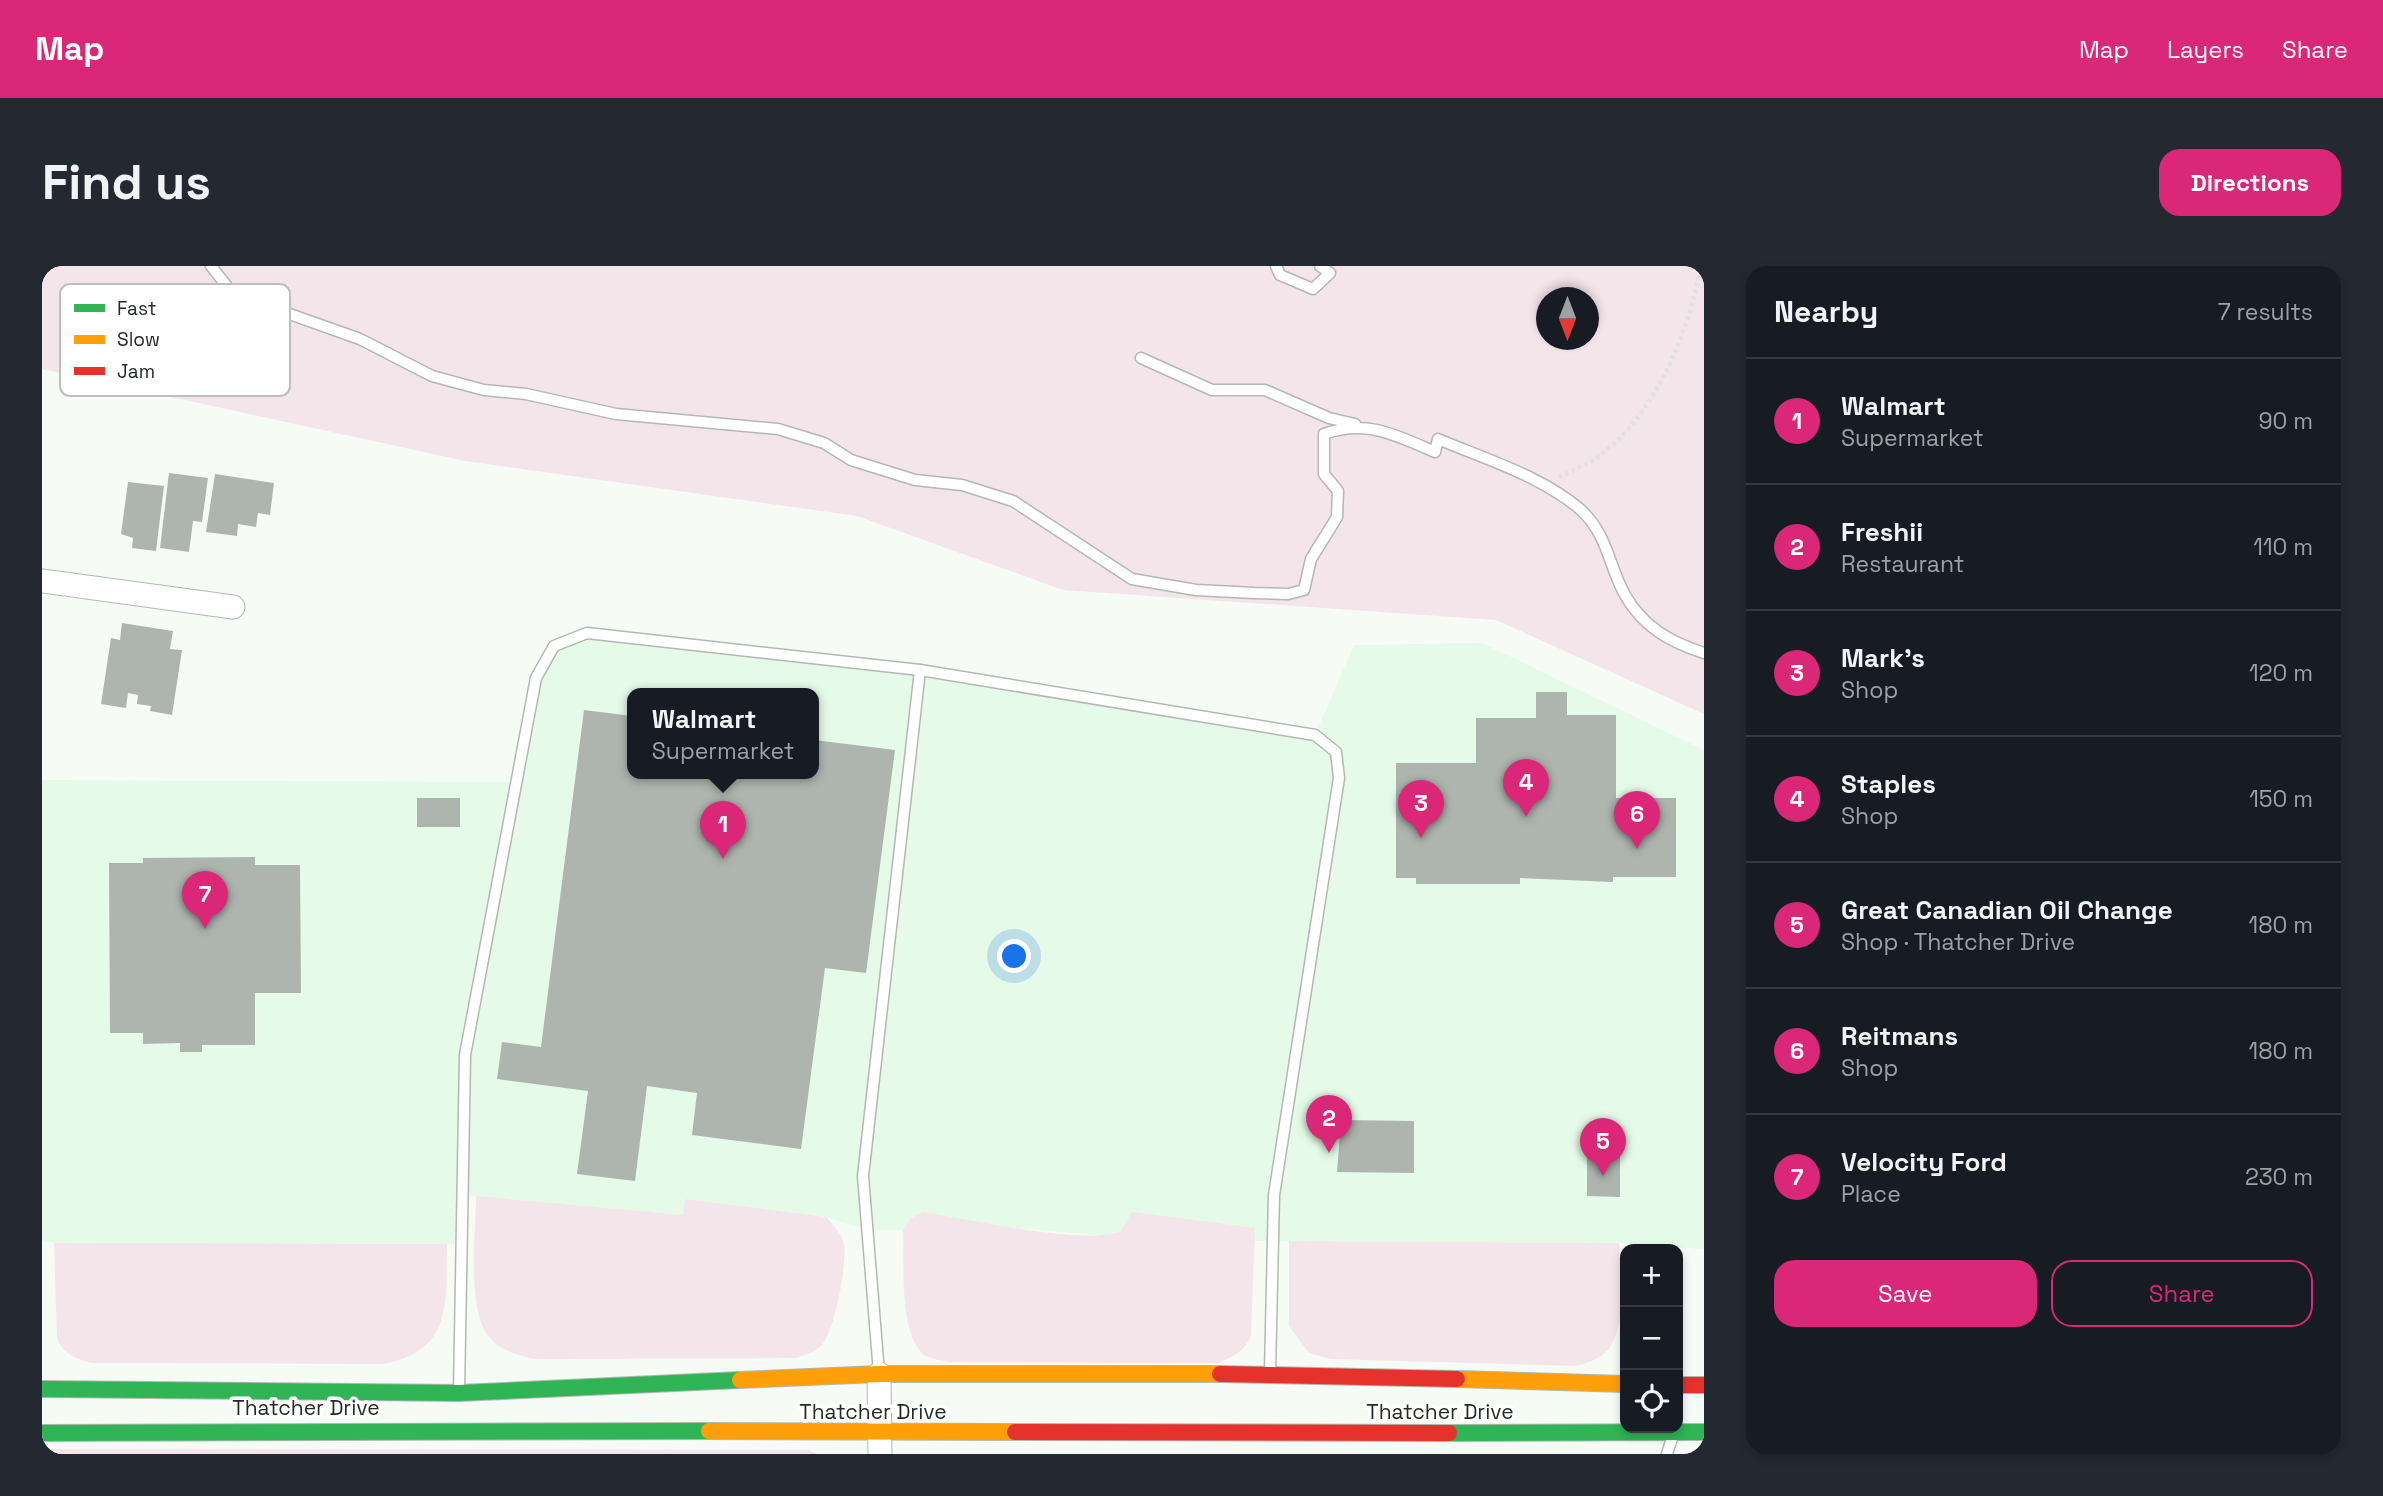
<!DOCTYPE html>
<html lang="en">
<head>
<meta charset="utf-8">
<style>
	body { margin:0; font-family:"Space Grotesk",sans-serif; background:#242831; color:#f1f3f6 }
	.controls { position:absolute; right:21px; bottom:21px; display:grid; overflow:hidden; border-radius:14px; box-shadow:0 4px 10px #0003 }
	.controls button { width:63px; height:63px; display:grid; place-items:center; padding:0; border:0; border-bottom:2px solid #363941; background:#171b24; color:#f1f3f6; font:35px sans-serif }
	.compass { position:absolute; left:1494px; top:21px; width:63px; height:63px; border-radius:50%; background:#171b24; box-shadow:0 4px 10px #0003; rotate:180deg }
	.you { position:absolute; left:973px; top:691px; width:24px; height:24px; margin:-18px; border:5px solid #fff; border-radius:50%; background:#1a73e8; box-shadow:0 0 0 10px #1a73e833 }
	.badge { display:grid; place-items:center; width:46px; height:46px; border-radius:50%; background:#db2777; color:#fff; font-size:23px; font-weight:700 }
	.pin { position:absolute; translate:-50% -58px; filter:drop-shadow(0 2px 4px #0008) }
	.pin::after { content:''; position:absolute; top:37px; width:24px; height:21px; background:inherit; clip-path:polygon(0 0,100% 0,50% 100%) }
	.popup { position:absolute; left:585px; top:422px; width:192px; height:91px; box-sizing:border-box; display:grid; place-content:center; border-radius:14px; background:#171b24; filter:drop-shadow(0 2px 5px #0005); font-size:23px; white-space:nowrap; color:#9ea1a6 }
	.popup b { font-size:26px; color:#f1f3f6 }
	.popup::after { content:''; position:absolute; left:50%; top:100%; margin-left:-14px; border:14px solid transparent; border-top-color:#171b24 }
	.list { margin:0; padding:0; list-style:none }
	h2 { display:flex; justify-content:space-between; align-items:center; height:91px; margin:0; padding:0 28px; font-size:30px }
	h2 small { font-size:23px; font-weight:400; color:#9ea1a6 }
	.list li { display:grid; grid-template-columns:46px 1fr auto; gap:21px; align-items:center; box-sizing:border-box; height:126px; padding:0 28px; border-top:2px solid #363941 }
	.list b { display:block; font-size:26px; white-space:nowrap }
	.list p { margin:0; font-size:23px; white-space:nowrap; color:#9ea1a6 }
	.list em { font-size:23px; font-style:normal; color:#9ea1a6 }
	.actions { display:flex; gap:14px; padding:21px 28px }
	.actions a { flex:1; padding:16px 0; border:2px solid #db2777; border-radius:21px; text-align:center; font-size:24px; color:#db2777 }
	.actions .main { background:#db2777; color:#fff }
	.icon { flex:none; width:38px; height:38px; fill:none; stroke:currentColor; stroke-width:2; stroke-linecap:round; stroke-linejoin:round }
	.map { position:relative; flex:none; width:1662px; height:1188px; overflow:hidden; border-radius:21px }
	header { display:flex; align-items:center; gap:42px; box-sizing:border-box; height:98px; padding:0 35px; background:#db2777; color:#fff }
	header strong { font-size:33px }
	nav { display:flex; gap:38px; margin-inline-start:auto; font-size:24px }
	.intro { display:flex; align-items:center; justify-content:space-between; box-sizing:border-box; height:168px; padding:0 42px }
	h1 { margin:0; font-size:49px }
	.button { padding:18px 32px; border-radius:21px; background:#db2777; color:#fff; font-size:24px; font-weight:700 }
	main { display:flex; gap:42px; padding:0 42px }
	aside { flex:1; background:#171b24; border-radius:21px; box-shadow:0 4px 10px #0003 }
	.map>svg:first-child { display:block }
	.built { fill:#e5fae8; fill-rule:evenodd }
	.green { fill:#f4e5ea; fill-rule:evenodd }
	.building { fill:#aeb5af }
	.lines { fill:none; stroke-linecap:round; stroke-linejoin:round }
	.lane-casing { stroke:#b2b9b3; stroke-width:13 }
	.street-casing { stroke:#b2b9b3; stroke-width:25 }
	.fast-casing { stroke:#b2b9b3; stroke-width:18 }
	.slow-casing { stroke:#b2b9b3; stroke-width:18 }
	.jam-casing { stroke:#b2b9b3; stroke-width:18 }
	.path { stroke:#e0e2e1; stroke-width:4.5; stroke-dasharray:3.5 3.5; stroke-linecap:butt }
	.lane { stroke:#fefefe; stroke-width:10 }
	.street { stroke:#fefefe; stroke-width:23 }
	.fast { stroke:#30b455; stroke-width:16 }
	.slow { stroke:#ff9f0a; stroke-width:16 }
	.jam { stroke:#e5322d; stroke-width:16 }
	.labels { text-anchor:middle; stroke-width:7; stroke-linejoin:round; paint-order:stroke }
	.street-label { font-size:21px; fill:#222c24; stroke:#fff }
	.key { fill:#fff; stroke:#bdc0bd; stroke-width:2 }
	.key-label { font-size:19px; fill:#222c24 }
</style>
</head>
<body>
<header>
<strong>Map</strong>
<nav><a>Map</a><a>Layers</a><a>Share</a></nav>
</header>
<div class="intro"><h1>Find us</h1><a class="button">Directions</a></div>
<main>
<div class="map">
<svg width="1662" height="1188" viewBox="0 0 1662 1188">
	<rect width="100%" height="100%" fill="#f6fbf6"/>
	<path class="built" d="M545 367 878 404 1273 469 1312 379 1440 377 1662 484V983L1577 977 1211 975 1213 962 1087 953 1078 966 1066 970 868 953 861 964H825L784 951 643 933 641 949 420 929 418 978 12 977 0 974V514L474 516 494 412 512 380ZM590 427H772V507H590Z"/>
	<g class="green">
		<path d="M0 0H1662V448L1454 354 1021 324 815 250 423 195 0 103ZM1504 32H1546V74H1504Z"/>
		<path d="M434 930 641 949 643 933 784 951C791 959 800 967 802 979 805 999 793 1065 779 1080 773 1086 763 1089 755 1092L491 1093C475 1088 458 1085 447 1071 424 1043 434 966 434 930Z"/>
		<path d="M881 946C927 953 1037 979 1078 966L1090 946 1213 962 1209 1069C1203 1086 1192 1090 1176 1097L907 1096C899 1094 887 1093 881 1088 856 1065 863 996 861 964L868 953Z"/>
		<path d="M1247 975 1577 977C1578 1005 1586 1064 1564 1086 1555 1094 1545 1097 1534 1100L1288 1093 1267 1087 1247 1060Z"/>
		<path d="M12 977 405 978C404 1037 411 1085 341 1098L49 1097C34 1092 21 1089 15 1072Z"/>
		<polygon points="0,1183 767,1184 775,1188 0,1188"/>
	</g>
	<g class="building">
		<polygon points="127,207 166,212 160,256 151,255 147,286 118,282"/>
		<polygon points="173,208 232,217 228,249 216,247 214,261 196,258 195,270 164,266"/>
		<polygon points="86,216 122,220 114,285 90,282 91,272 79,268"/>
		<polygon points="80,357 131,365 128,383 140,384 130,449 108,445 109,440 95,438 96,429 86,427 84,442 59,438 69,372 78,374"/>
		<polygon points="1494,426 1525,426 1525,449 1574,449 1574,532 1634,532 1634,611 1571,611 1571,616 1478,612 1478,618 1374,618 1374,612 1354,612 1354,497 1434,497 1434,452 1494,452"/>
		<polygon points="542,444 590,450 590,507 772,507 772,474 853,484 824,707 783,702 759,883 650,869 655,827 605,820 593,915 535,908 546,825 455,813 460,776 499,781"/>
		<rect x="375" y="532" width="43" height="29"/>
		<polygon points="213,591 213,599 258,599 259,727 213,727 213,779 160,779 160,786 138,786 138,777 101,778 101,767 68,767 67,597 101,597 101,592"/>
		<polygon points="1299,854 1372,855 1372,907 1295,906"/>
		<polygon points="1545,889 1578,889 1578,931 1545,930"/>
	</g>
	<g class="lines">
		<defs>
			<g id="lane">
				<path d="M169 0 191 28 318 73 390 110 442 124 484 128 574 148 736 163 782 177 809 194 873 214 920 219 971 235 1090 313 1154 324 1212 327 1246 328 1262 324 1269 293 1295 251 1296 225 1282 208V168C1325 153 1354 169 1393 186L1396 173C1443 193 1500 210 1539 244 1566 269 1567 301 1583 329 1601 361 1628 376 1662 387"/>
				<polyline points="1234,0 1238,9 1271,23 1288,7 1278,0"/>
				<polyline points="1099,92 1170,124 1223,124 1287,152 1313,158"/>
				<polyline points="837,1107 821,910 878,404 1273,469 1294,486 1297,512 1232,929 1228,1106"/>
				<polyline points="417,1126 423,789 494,412 512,380 545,367 878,404"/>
				<polyline points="1625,1188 1631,1169"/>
			</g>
			<g id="street">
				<polyline points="0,315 191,341"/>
				<polyline points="837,1108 838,1188"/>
			</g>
			<g id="fast">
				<polyline points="0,1123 417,1127 698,1114"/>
				<polyline points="0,1167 667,1165"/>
				<polyline points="1407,1167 1662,1166"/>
			</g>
			<g id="slow">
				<polyline points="1415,1113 1583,1118"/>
				<polyline points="698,1114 837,1108 1178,1108"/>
				<polyline points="667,1165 973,1166"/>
			</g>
			<g id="jam">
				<polyline points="1178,1108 1415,1113"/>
				<polyline points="1636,1119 1662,1119"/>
				<polyline points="973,1166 1407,1167"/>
			</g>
		</defs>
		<use href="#lane" class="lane-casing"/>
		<use href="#street" class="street-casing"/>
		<use href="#fast" class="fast-casing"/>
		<use href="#slow" class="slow-casing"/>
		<use href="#jam" class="jam-casing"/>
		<path class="path" d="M1517 211C1530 205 1545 199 1556 191 1615 146 1645 71 1659 0"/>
		<use href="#lane" class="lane"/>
		<use href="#street" class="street"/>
		<use href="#fast" class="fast"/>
		<use href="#slow" class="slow"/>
		<use href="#jam" class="jam"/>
	</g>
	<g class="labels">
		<g class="street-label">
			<text x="264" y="1149">Thatcher Drive</text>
			<text x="831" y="1153">Thatcher Drive</text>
			<text x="1398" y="1153">Thatcher Drive</text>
		</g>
	</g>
	<rect x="18" y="18" width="230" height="112" rx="10" class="key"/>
	<rect x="32" y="38" width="31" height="8" fill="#30b455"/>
	<rect x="32" y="69" width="31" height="9" fill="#ff9f0a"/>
	<rect x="32" y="101" width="31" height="8" fill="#e5322d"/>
	<g class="key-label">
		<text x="75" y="49">Fast</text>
		<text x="75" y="80">Slow</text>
		<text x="75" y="112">Jam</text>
	</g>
</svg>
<div class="controls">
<button>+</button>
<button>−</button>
<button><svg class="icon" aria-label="locate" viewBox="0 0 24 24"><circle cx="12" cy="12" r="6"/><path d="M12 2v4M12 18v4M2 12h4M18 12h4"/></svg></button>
</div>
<svg class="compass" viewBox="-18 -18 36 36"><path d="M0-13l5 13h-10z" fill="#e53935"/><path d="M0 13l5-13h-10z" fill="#9ea1a6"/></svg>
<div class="you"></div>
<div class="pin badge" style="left:681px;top:593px">1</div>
<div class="popup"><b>Walmart</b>Supermarket</div>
<div class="pin badge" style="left:1287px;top:887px">2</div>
<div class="pin badge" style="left:1379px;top:572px">3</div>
<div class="pin badge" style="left:1484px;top:551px">4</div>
<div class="pin badge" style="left:1561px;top:910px">5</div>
<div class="pin badge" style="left:1595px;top:583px">6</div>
<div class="pin badge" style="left:163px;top:663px">7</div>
</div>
<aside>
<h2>Nearby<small>7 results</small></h2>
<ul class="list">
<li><span class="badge">1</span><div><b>Walmart</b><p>Supermarket</p></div><em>90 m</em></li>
<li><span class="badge">2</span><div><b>Freshii</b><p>Restaurant</p></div><em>110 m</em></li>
<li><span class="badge">3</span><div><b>Mark's</b><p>Shop</p></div><em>120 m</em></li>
<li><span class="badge">4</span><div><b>Staples</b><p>Shop</p></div><em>150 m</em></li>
<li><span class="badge">5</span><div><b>Great Canadian Oil Change</b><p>Shop · Thatcher Drive</p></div><em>180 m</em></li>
<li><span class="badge">6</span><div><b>Reitmans</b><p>Shop</p></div><em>180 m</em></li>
<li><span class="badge">7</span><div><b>Velocity Ford</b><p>Place</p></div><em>230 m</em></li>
</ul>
<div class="actions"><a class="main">Save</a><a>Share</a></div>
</aside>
</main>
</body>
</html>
